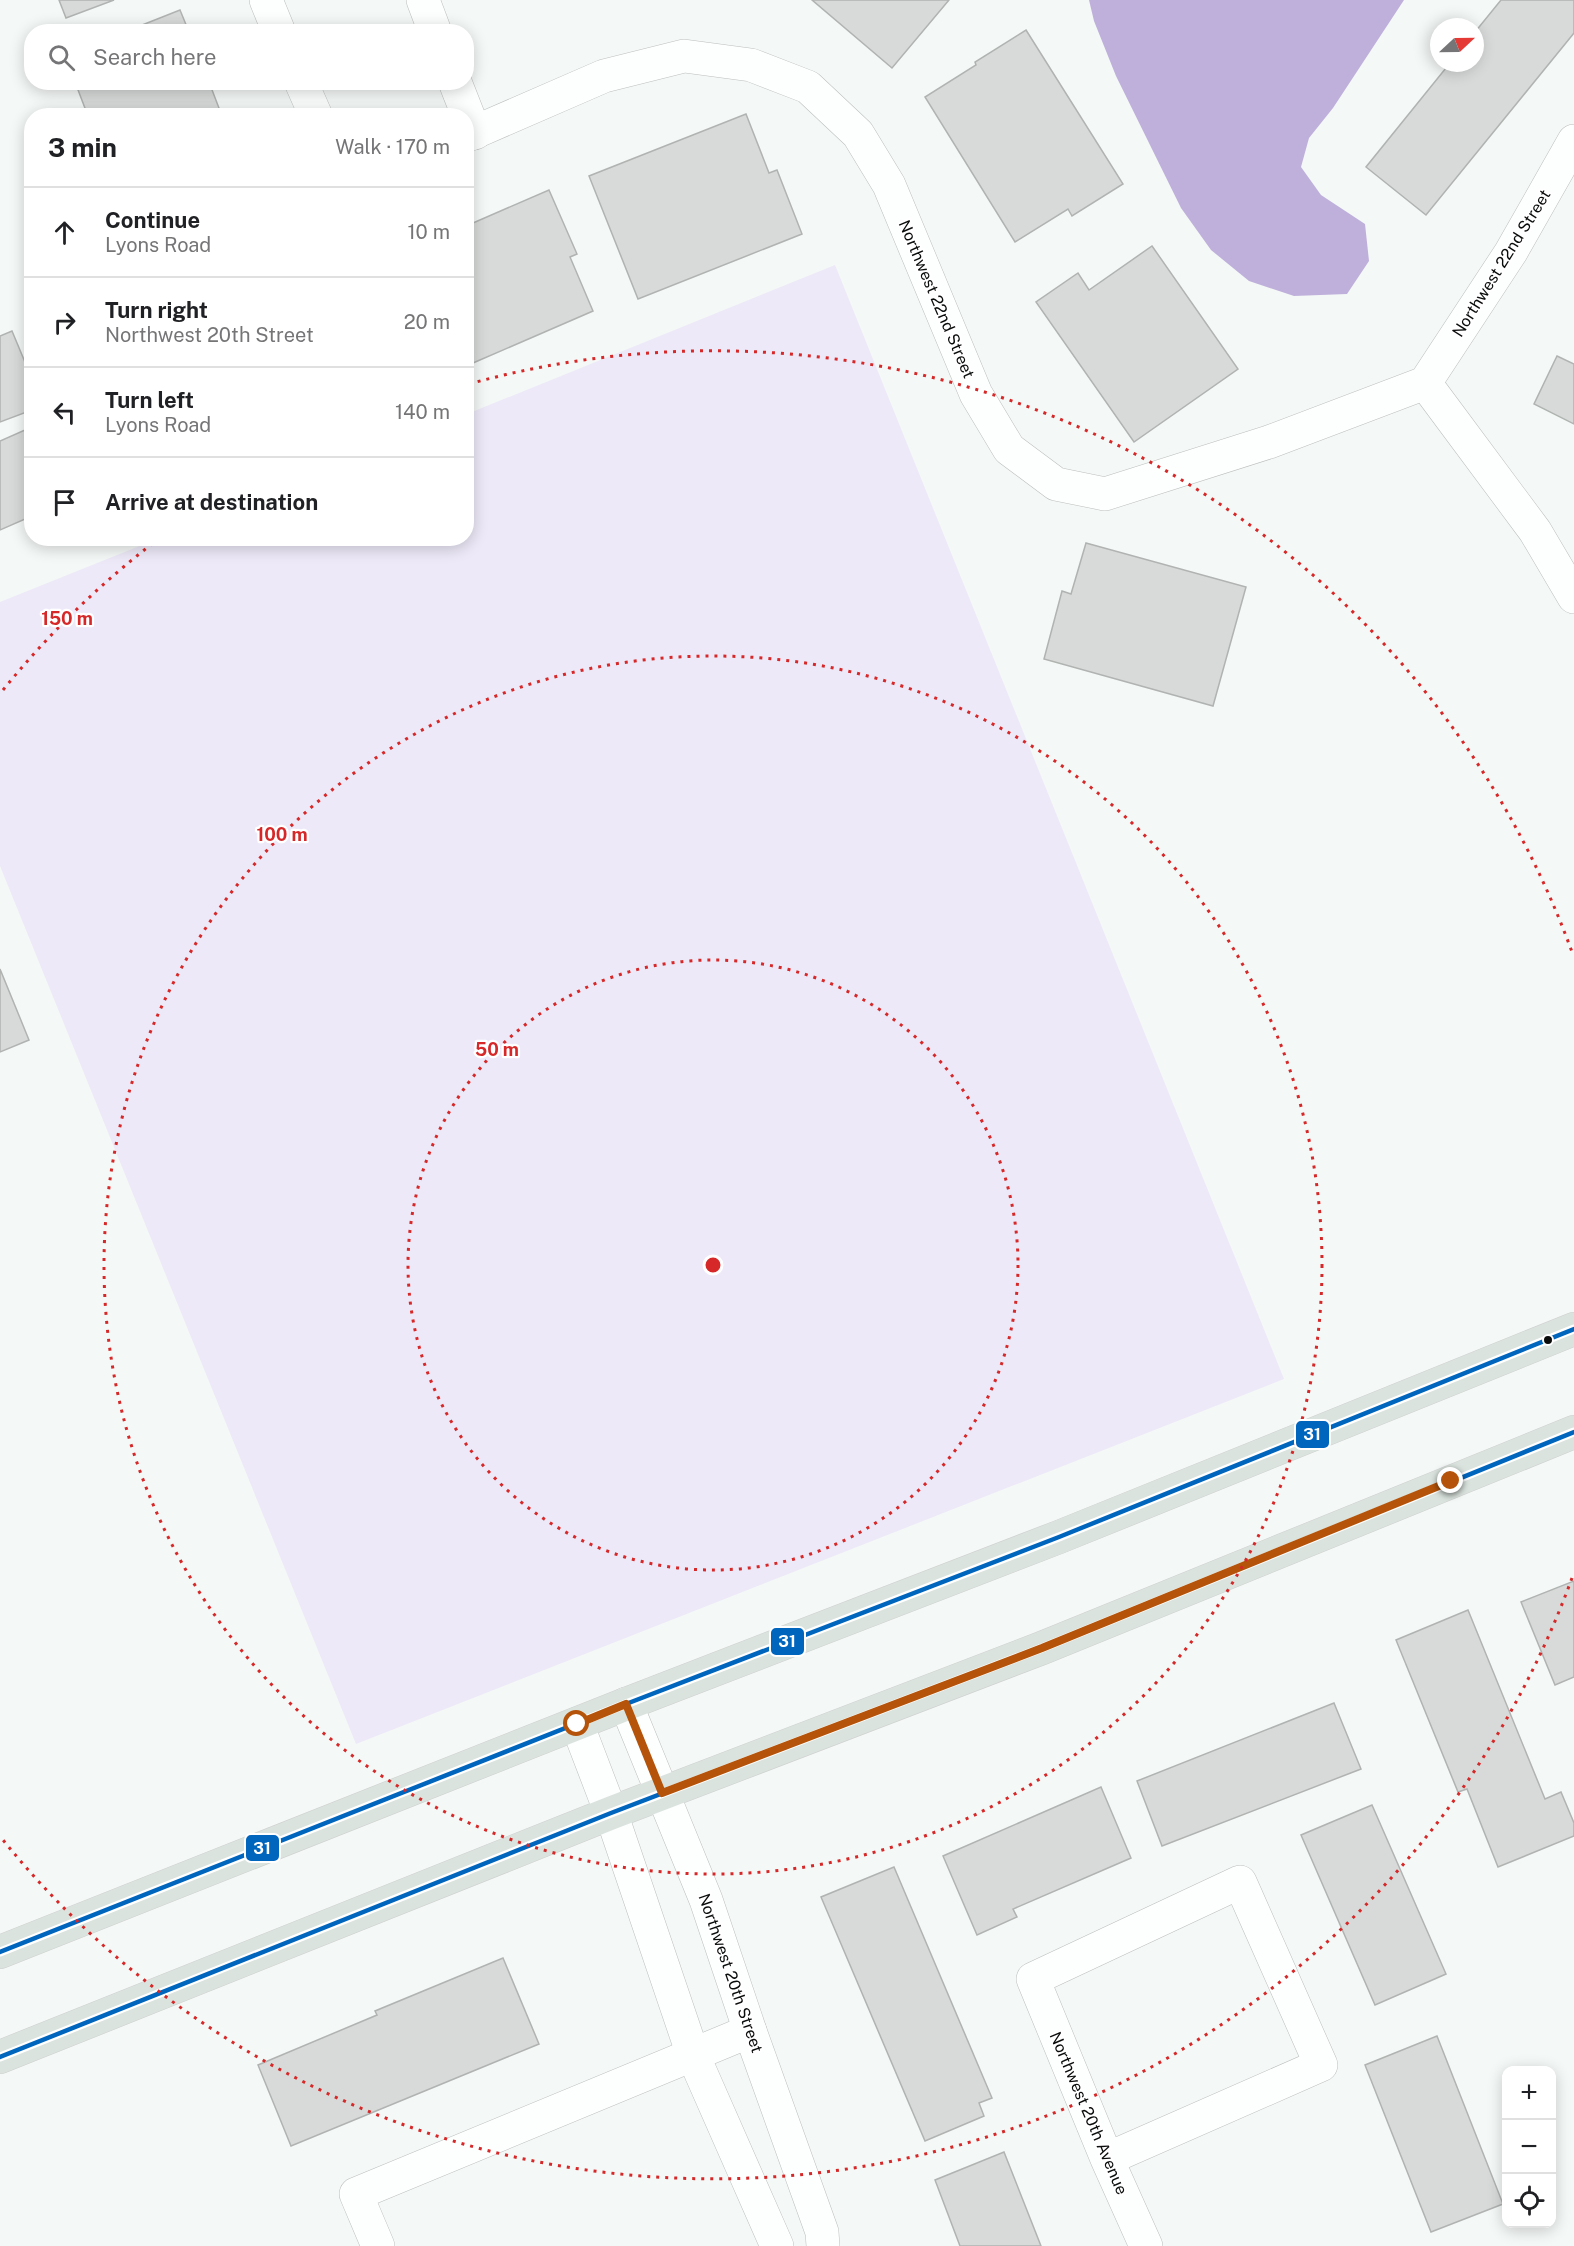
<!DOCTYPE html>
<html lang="en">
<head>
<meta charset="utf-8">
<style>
	body { margin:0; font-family:"Public Sans",sans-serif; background:#f2f2f2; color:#202124 }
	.controls { position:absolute; right:18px; bottom:18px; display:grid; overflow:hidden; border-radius:12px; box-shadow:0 3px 15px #0003 }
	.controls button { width:54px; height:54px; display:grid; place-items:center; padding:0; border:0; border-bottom:2px solid #e0e0e0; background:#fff; color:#202124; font:30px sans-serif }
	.compass { position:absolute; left:1430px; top:18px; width:54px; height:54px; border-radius:50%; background:#fff; box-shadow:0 3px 15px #0003; rotate:68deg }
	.stop { position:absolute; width:18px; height:18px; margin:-14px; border:4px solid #b45309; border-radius:50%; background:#fff }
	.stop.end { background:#b45309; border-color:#fff; box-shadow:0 2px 6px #0008 }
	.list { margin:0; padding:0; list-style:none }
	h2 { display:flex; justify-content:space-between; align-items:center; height:78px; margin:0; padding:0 24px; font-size:26px }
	h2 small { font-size:20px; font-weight:400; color:#757577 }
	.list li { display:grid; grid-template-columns:39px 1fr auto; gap:18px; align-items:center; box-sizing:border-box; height:90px; padding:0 24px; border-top:2px solid #e0e0e0 }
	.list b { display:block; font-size:22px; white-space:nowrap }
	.list p { margin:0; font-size:20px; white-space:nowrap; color:#757577 }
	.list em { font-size:20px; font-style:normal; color:#757577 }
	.icon { flex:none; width:33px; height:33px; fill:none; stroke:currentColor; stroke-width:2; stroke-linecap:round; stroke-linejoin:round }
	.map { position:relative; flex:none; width:1574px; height:2246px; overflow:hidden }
	.search { position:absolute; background:#fff; box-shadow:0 3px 15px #0003; left:24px; top:24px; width:450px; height:66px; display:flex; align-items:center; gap:15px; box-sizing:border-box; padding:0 21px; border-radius:24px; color:#757577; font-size:22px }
	.panel { position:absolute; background:#fff; box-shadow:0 3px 15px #0003; left:24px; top:108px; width:450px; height:438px; border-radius:24px }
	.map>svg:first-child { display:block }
	.green { fill:#ede9f8 }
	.water { fill:#bfb0db }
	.building { fill:#d7dad8; stroke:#b0b3b1; stroke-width:1.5 }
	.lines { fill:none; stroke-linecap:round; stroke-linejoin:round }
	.minor-casing { stroke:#bcbfbd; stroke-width:34 }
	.major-casing { stroke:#cfd1d0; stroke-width:34 }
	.minor { stroke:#fdfefe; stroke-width:33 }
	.major { stroke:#dae3de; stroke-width:33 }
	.bus-1-casing { stroke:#fff; stroke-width:9 }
	.bus-1 { stroke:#0065bd; stroke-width:4.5 }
	.route { stroke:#b45309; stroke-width:8 }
	.ring { fill:none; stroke:#d62828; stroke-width:3; stroke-dasharray:3 6 }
	.bus-dot { fill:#0a0c0b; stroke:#fff; stroke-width:2 }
	.labels { text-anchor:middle; stroke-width:4.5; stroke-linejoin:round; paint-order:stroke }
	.street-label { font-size:16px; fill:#0a0c0b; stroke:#fff }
	.centre { fill:#d62828; stroke:#fff; stroke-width:3 }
	.ring-label { font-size:18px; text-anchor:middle; font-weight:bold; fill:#d62828; stroke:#fff; stroke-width:4.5; stroke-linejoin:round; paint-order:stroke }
	.line-badge { stroke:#fff; stroke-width:2 }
	.badge-label { font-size:16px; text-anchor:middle; font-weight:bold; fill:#fff }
</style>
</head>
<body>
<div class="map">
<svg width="1574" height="2246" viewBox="0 0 1574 2246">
	<rect width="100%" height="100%" fill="#f4f8f6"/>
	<polygon class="green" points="835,265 1284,1379 356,1744 0,866 0,602 157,539 466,538 467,414"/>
	<polygon class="water" points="1089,0 1404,0 1333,108 1309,138 1301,167 1321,195 1365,224 1369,261 1347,294 1294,296 1249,281 1211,250 1181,208 1116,76 1094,21"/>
	<g class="building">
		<polygon points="59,0 114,0 66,18"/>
		<polygon points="812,0 949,0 892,68"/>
		<polygon points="1501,0 1574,0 1574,33 1426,215 1366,167 1450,63 1475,63 1475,32"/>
		<polygon points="180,10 189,32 127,31"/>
		<polygon points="1026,30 1123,184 1072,216 1068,209 1015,242 925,97 976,65 975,62"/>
		<polygon points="75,82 209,82 222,116 88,116"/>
		<polygon points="746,114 769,173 777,170 802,234 638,299 589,176"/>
		<polygon points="549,190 577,254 570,257 593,311 466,366 466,226"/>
		<polygon points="1152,246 1238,369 1134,442 1036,302 1078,273 1089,290"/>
		<polygon points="12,331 32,379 32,410 0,422 0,336"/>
		<polygon points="1557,356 1574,364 1574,424 1534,404"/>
		<polygon points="25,430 32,444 32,516 0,530 0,441"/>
		<polygon points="1086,543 1246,587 1213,706 1044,659 1062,591 1071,594"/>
		<polygon points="0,969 29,1040 0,1052"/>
		<polygon points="1574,1581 1574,1677 1555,1685 1521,1602"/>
		<polygon points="1468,1610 1545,1799 1561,1792 1574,1823 1574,1836 1498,1867 1467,1789 1458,1792 1396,1640"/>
		<polygon points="1334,1703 1361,1769 1162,1846 1137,1781"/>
		<polygon points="1101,1787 1131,1858 1013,1909 1017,1917 977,1935 943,1856"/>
		<polygon points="1372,1805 1446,1974 1375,2005 1301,1835"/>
		<polygon points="894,1867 992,2098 979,2103 984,2116 925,2141 821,1897"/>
		<polygon points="503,1958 539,2044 291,2146 258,2065 377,2015 375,2011"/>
		<polygon points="1437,2036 1503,2204 1431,2232 1365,2065"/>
		<polygon points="1004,2152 1041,2246 960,2246 935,2180"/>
	</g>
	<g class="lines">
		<defs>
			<g id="minor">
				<polyline points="266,0 279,32"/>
				<polyline points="423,0 435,32"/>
				<polyline points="301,82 316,116"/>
				<polyline points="455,82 475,133"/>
				<polyline points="466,136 604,76 684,56 751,65 808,87 858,134 889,185 976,394 1009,449 1056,484 1105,494 1269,442 1425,383 1511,252 1574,141"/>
				<polyline points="1425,383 1535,531 1574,597"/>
				<polyline points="626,1704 706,1900 750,2031 822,2232 823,2246"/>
				<polyline points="577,1724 611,1813 693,2055 777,2246"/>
				<polyline points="1107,2159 1321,2065 1240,1882 1033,1979 1107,2159 1146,2246"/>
				<polyline points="378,2246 356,2194 750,2031"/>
			</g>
			<g id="major">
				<polyline points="0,1952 626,1704 1059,1537 1574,1329"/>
				<polyline points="0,2057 611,1813 1042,1648 1574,1432"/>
			</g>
		</defs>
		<use href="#minor" class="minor-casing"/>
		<use href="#major" class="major-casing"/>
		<use href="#minor" class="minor"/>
		<use href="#major" class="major"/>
		<defs>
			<g id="bus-1">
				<polyline points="0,1952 626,1704 1059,1537 1574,1329"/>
				<polyline points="0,2057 611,1813 1042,1648 1574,1432"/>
			</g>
		</defs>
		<use href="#bus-1" class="bus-1-casing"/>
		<use href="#bus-1" class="bus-1"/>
	</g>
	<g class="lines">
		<polyline class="route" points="577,1724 626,1704 662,1793 1042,1648 1451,1481"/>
	</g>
	<g class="ring">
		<circle cx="713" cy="1265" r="305"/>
		<circle cx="713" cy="1265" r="609"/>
		<path d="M1572 1578A914 914 0 0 1 3 1840M3 690A914 914 0 0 1 157 540M469 384A914 914 0 0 1 1572 952"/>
	</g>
	<circle class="bus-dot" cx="1548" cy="1340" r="5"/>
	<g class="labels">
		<g class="street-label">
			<text transform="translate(1501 263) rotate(-58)" y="6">Northwest 22nd Street</text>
			<text transform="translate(937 299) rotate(67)" y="6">Northwest 22nd Street</text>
			<text transform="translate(731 1973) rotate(71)" y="6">Northwest 20th Street</text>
			<text transform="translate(1089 2113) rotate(67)" y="6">Northwest 20th Avenue</text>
		</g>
	</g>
	<circle cx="713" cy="1265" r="9" class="centre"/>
	<g class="ring-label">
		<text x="67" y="625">150 m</text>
		<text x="282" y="841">100 m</text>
		<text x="497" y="1056">50 m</text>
	</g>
	<g class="line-badge">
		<rect x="1295" y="1420" width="35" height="29" rx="6" fill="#0065bd"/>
		<rect x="770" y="1627" width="35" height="29" rx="6" fill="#0065bd"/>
		<rect x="245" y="1834" width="35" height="28" rx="6" fill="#0065bd"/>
	</g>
	<g class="badge-label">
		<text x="1312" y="1440">31</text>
		<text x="787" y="1647">31</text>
		<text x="262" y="1854">31</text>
	</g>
</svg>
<div class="controls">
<button>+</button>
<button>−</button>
<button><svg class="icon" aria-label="locate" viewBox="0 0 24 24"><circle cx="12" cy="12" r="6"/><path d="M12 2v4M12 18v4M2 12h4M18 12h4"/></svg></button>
</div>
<svg class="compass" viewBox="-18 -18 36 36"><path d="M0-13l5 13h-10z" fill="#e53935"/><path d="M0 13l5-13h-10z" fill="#757577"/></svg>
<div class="stop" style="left:577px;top:1724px"></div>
<div class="stop end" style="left:1451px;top:1481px"></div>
<div class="search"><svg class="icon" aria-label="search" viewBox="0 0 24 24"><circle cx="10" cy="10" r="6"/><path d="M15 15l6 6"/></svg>Search here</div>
<section class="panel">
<h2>3 min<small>Walk · 170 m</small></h2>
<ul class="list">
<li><svg class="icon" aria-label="ahead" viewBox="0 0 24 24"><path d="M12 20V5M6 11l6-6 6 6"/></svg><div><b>Continue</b><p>Lyons Road</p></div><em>10 m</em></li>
<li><svg class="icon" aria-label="right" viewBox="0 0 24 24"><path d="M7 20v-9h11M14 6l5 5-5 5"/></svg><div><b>Turn right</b><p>Northwest 20th Street</p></div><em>20 m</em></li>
<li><svg class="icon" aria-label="left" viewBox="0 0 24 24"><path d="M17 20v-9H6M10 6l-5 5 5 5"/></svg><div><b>Turn left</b><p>Lyons Road</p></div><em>140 m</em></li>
<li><svg class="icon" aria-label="arrive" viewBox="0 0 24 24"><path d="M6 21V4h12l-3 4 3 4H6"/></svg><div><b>Arrive at destination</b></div></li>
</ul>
</section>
</div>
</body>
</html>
